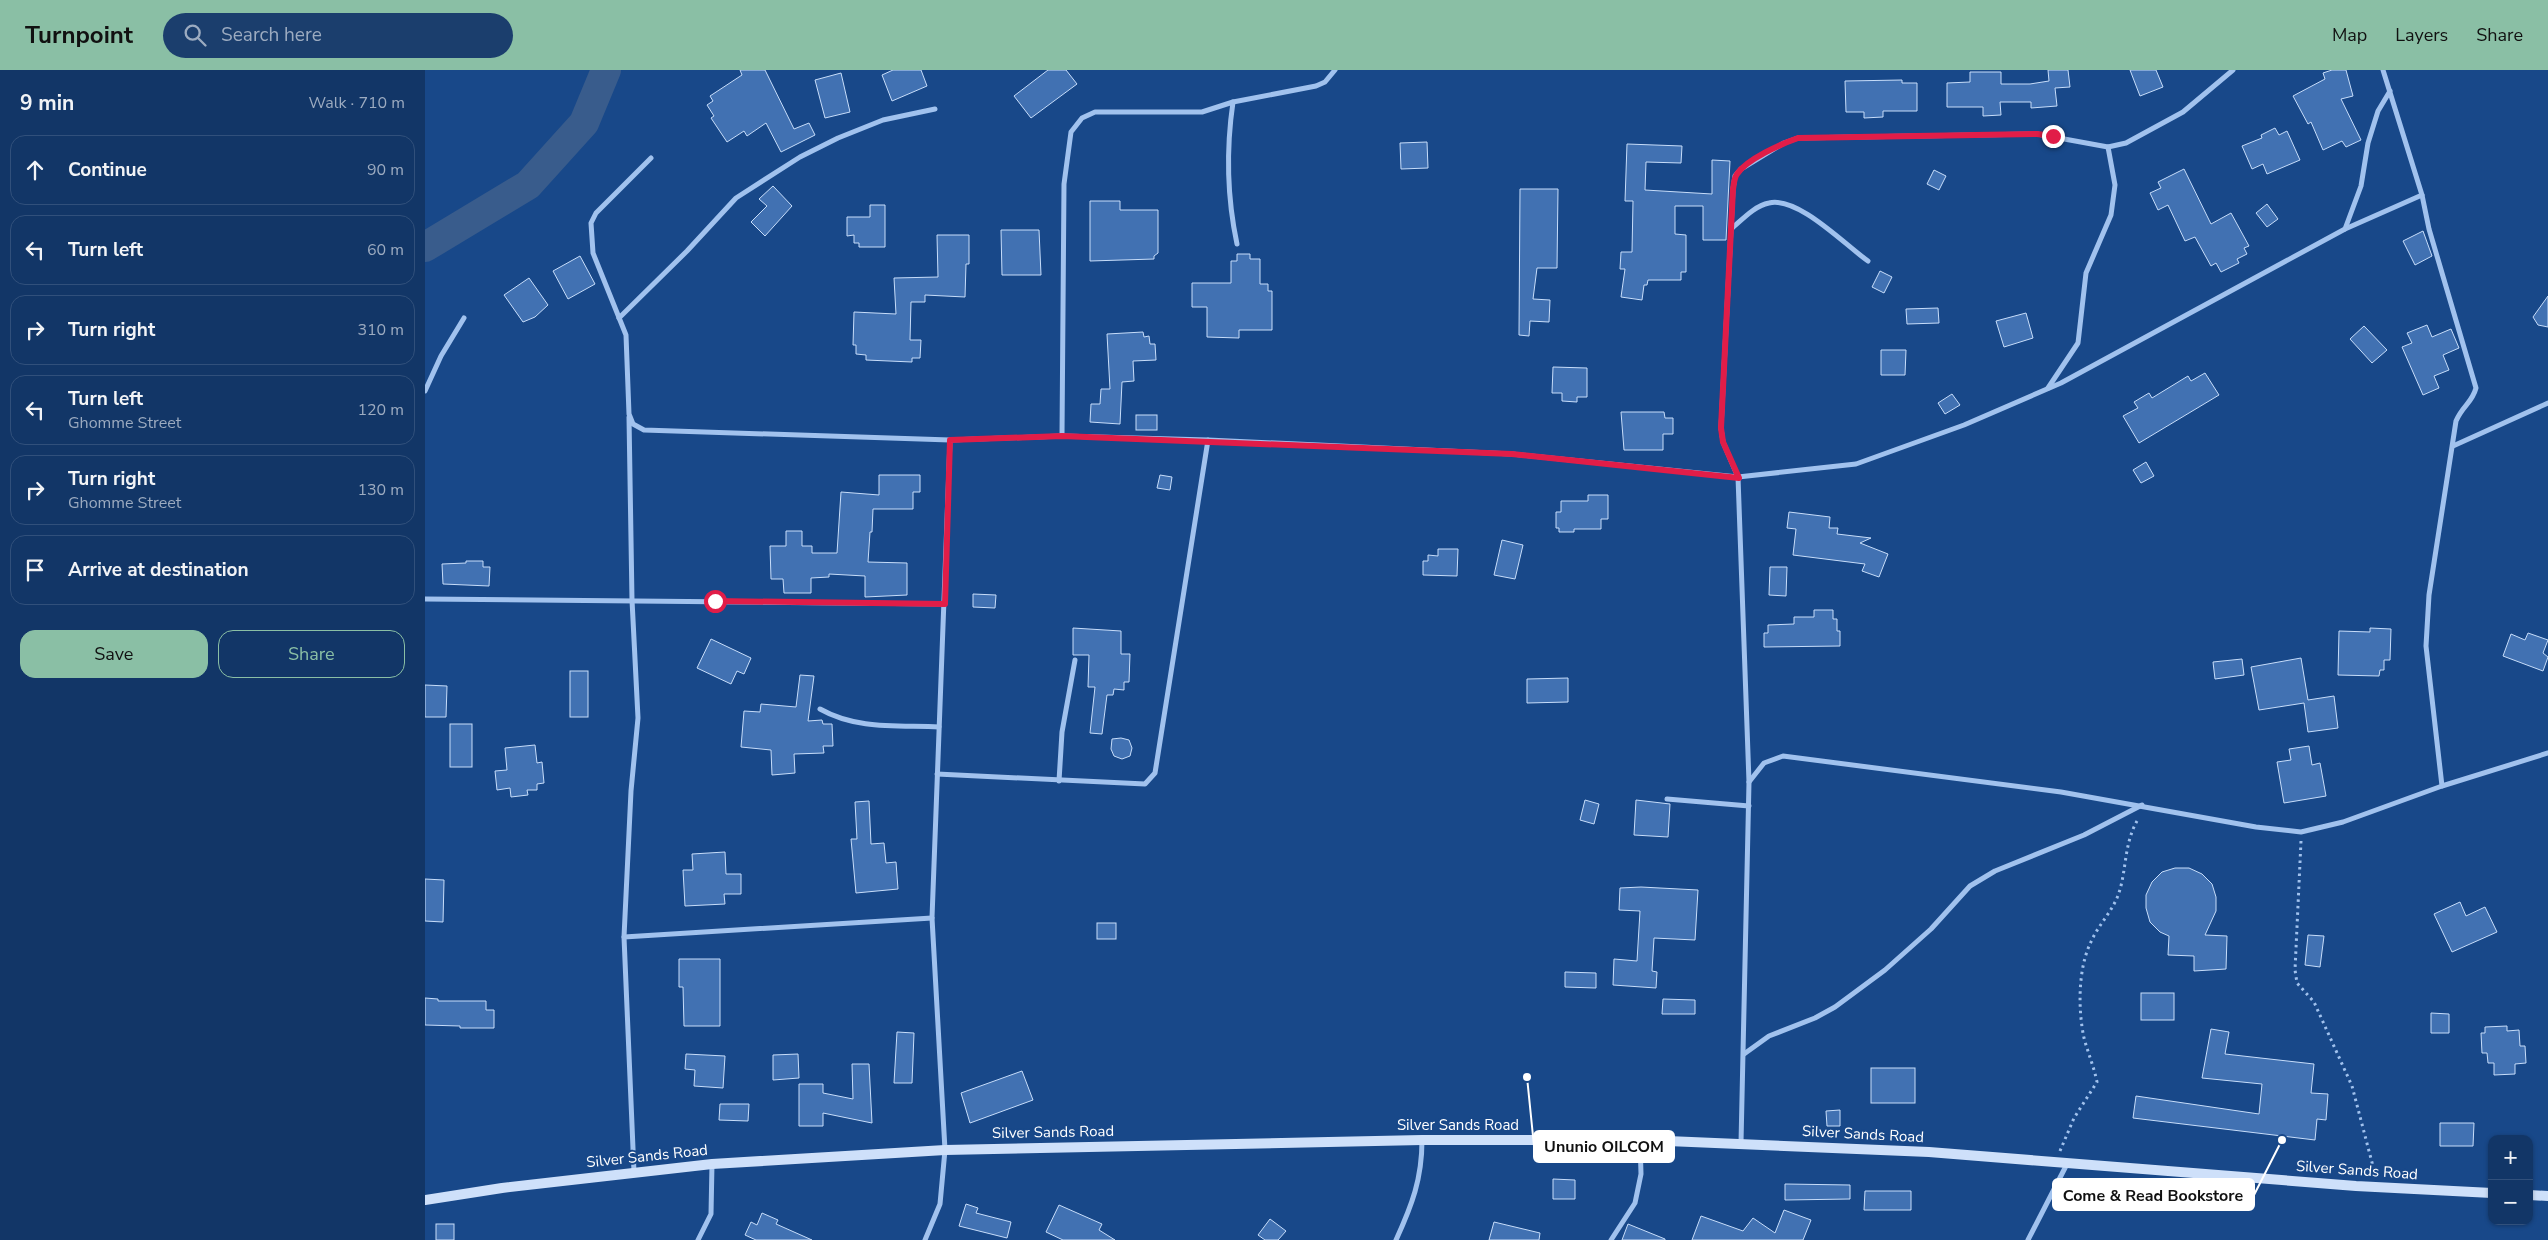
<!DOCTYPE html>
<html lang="en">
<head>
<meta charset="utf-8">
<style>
	body { margin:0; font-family:"Nunito Sans",sans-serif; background:#1b3e6d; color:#f1f3f6 }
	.controls { position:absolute; right:15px; bottom:15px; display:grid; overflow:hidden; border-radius:10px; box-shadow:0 1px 4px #0004 }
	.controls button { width:45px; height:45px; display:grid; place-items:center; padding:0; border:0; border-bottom:1px solid #31507b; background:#123667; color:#f1f3f6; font:25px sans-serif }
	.stop { position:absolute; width:15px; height:15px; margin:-11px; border:4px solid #e11d48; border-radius:50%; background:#fff }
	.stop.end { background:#e11d48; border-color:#fff; box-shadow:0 1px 5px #0008 }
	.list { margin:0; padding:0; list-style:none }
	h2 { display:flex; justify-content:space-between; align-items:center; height:65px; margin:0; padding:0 20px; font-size:21px }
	h2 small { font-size:16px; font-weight:400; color:#9cabc0 }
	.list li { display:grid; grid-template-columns:32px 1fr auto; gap:15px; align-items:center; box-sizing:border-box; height:70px; margin:0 10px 10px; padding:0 10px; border:1px solid #31507b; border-radius:15px }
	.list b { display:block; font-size:19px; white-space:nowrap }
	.list p { margin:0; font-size:16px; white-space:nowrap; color:#9cabc0 }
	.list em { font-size:16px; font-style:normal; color:#9cabc0 }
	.actions { display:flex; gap:10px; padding:15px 20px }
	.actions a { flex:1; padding:11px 0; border:1px solid #8abfa5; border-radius:15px; text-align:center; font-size:18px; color:#8abfa5 }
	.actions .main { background:#8abfa5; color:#111 }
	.icon { flex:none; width:28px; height:28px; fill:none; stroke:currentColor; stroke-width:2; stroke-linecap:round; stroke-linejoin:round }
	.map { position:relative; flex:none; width:2123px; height:1170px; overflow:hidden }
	header { display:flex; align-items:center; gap:30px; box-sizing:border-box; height:70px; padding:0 25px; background:#8abfa5; color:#111 }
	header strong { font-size:24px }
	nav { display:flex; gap:28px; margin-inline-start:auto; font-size:18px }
	.search { width:350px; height:45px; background:#1b3e6d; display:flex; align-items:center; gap:12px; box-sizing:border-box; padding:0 18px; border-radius:28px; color:#9cabc0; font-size:19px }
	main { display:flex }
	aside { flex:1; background:#123667 }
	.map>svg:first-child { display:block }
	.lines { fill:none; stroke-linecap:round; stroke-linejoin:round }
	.river { stroke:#395c8c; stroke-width:30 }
	.building { fill:#4171b2; stroke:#c7ddfa }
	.path { stroke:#a1c2ee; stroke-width:3; stroke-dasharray:2.5 4; stroke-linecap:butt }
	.street { stroke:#a1c2ee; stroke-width:5 }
	.secondary { stroke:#cee0fa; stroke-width:10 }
	.route { stroke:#e11d48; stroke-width:6 }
	.labels { text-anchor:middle; stroke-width:4; stroke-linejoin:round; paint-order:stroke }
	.street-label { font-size:15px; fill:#fff; stroke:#184889 }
	.leader { fill:none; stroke:#fff; stroke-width:2 }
	.callout-dot { fill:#fff; stroke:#184889; stroke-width:2 }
	.callout { fill:#fff; stroke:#fff; stroke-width:2 }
	.callout-label { font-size:16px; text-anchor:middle; font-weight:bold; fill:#111 }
</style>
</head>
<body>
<header>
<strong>Turnpoint</strong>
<div class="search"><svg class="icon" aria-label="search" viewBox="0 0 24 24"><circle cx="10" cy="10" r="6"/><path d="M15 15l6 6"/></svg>Search here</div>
<nav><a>Map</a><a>Layers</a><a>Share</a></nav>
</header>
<main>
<aside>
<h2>9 min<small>Walk · 710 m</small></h2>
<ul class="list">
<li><svg class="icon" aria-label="ahead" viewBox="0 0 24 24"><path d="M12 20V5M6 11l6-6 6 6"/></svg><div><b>Continue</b></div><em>90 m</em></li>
<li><svg class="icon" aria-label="left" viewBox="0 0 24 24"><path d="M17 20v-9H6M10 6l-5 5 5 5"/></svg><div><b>Turn left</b></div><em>60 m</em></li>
<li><svg class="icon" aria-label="right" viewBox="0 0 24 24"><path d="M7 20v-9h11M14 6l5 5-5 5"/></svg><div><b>Turn right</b></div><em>310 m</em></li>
<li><svg class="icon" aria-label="left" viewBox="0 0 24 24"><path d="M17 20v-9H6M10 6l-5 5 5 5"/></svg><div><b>Turn left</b><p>Ghomme Street</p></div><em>120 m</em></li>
<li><svg class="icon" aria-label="right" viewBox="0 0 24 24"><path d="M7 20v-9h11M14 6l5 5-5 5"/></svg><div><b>Turn right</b><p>Ghomme Street</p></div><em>130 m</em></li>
<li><svg class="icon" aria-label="arrive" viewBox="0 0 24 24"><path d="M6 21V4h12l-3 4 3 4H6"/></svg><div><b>Arrive at destination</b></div></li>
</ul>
<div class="actions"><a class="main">Save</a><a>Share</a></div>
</aside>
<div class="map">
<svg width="2123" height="1170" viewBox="0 0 2123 1170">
	<rect width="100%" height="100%" fill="#184889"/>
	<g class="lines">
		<polyline class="river" points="0,177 103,115 159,53 181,0"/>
	</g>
	<g class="building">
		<polygon points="315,0 340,0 369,59 384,53 390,65 356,82 341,53 322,66 319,61 302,72 286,48 289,46 282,35 288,31 285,26 317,5"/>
		<polygon points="468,0 496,0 502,16 467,31 457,5"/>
		<polygon points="623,0 641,0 652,14 606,48 589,26"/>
		<polygon points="1623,0 1643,0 1645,17 1630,18 1632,36 1606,38 1606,32 1575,32 1576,45 1558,46 1558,37 1522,37 1522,13 1545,12 1545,2 1576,2 1576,14 1605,14 1624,11"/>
		<polygon points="1705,0 1731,0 1738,17 1715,26"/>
		<polygon points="1907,0 1921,0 1928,26 1916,29 1936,70 1921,77 1917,71 1898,80 1886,52 1883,54 1868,26 1900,9 1898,3"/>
		<polygon points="416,3 425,42 400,48 390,10"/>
		<polygon points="1477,10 1477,13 1492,13 1492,41 1458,41 1458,47 1439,48 1439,42 1421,42 1420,11"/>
		<polygon points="1850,58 1854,65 1862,61 1875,90 1842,104 1838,94 1827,99 1817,76 1837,68 1836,65"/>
		<polygon points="1002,72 1003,98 976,99 975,73"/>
		<polygon points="1202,74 1257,76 1256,93 1221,92 1220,120 1287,124 1287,90 1305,91 1301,170 1278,170 1278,136 1250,136 1250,164 1261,165 1261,202 1256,202 1256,210 1223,210 1222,215 1219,215 1217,230 1196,227 1200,199 1195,199 1196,182 1207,182 1208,131 1200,131"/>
		<polygon points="1759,99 1786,154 1806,143 1824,176 1819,178 1822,184 1812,189 1814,193 1796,202 1791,193 1786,196 1770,167 1760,171 1743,135 1733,140 1725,123 1736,118 1733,112"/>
		<polygon points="1509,100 1521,106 1514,120 1502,114"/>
		<polygon points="348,116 367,136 340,166 326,152 342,136 334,129"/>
		<polygon points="1095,119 1133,119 1132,198 1112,198 1108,229 1125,230 1124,252 1105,251 1104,266 1094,265"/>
		<polygon points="665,131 695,131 695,140 733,140 733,183 729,186 729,189 665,191"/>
		<polygon points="1842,134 1853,149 1842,157 1831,143"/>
		<polygon points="445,135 460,135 460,177 434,177 434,173 429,173 429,165 422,166 422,147 445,147"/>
		<polygon points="576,160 614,160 616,205 577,205"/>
		<polygon points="1998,161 2007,186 1990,195 1978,171"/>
		<polygon points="512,165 544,165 544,194 541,194 540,227 500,225 500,232 486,232 485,270 496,270 495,288 487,288 487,292 441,290 441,285 431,284 431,275 428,275 429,242 471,244 469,208 513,207"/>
		<polygon points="812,184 825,184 825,189 835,189 835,214 843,214 843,221 847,221 847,260 814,260 814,268 782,267 782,237 767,237 767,213 806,213 806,191 812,191"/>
		<polygon points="155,186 170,214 143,229 128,201"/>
		<polygon points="1455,201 1467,207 1459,223 1447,217"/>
		<polygon points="104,208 123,235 110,247 98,252 79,225"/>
		<polygon points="2123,226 2123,257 2113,255 2108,247"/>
		<polygon points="1513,238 1514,253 1482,254 1481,239"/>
		<polygon points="1601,243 1608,268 1579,277 1571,251"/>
		<polygon points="2002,255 2007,267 2026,259 2034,278 2018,285 2024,300 2009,306 2014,318 1998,325 1977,277 1987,273 1982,263"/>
		<polygon points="1939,256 1962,280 1947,293 1925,269"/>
		<polygon points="718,262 719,267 724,266 725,274 730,274 731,290 708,291 709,311 697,312 695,354 665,352 666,334 675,334 676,319 685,319 682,264"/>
		<polygon points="1456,280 1481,280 1480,305 1456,305"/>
		<polygon points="1128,297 1162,298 1162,327 1152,327 1152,332 1137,331 1137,323 1127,323"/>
		<polygon points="1780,303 1794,325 1714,373 1698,346 1713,338 1709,332 1724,323 1727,328 1763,306 1766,311"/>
		<polygon points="1527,324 1535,335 1520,344 1513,333"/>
		<polygon points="1196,342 1239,342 1240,348 1248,348 1248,364 1238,364 1238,380 1199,380"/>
		<rect x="711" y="345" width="21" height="15"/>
		<polygon points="1721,392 1729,406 1716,413 1708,400"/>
		<polygon points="454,405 495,405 495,422 488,422 488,439 448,439 447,462 445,462 443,492 482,493 482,525 440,527 440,506 404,504 404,507 386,508 386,523 359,523 358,509 346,509 345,476 361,476 361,461 377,461 377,476 387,476 387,483 412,483 416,422 454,425"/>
		<polygon points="735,405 747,407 745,420 732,418"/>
		<polygon points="1163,425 1183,425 1183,449 1176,449 1176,459 1149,459 1149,462 1134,462 1134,458 1131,458 1131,442 1136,442 1136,431 1163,431"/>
		<polygon points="1364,442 1405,447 1404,458 1413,458 1412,464 1446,468 1435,473 1463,484 1454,507 1437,501 1440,494 1368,485 1371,459 1362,458"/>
		<polygon points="1077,470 1098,475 1090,509 1069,505"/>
		<polygon points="1013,479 1033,479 1032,506 998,505 998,491 1003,491 1003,485 1013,486"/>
		<polygon points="41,491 58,491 58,497 65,497 64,516 18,514 17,494 41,493"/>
		<polygon points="1345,497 1362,497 1361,526 1344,525"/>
		<polygon points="548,524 571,525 570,538 548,537"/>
		<polygon points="1389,540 1408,540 1408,549 1412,549 1412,561 1415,561 1415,576 1339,577 1339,563 1343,563 1343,555 1369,554 1369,547 1389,547"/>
		<polygon points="648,558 696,561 696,584 705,584 704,612 699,612 699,620 689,619 688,625 682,625 677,664 665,663 670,617 663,617 664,585 648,585"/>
		<polygon points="1945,558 1966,559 1965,590 1959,590 1959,600 1955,600 1954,606 1913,605 1914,561 1945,562"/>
		<polygon points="2103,563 2123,570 2118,583 2123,587 2118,601 2078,586 2086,564 2100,570"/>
		<polygon points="286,569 326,588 319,604 312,601 306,614 272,598"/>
		<polygon points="1876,588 1883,630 1909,626 1913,658 1883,662 1879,633 1834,640 1826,597"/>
		<polygon points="1817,589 1819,605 1790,609 1788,592"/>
		<rect x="145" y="601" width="18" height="46"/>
		<polygon points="375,605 389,606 383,651 397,650 398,654 407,654 408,676 398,676 399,683 369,684 370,703 347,705 346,680 316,677 319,641 335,642 336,634 371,637"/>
		<polygon points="1143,608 1143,632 1102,633 1102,609"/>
		<polygon points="0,615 22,616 21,647 0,647"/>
		<rect x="25" y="654" width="22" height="43"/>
		<polygon points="696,668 704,670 707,678 705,686 697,689 689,686 686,679 687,669"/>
		<polygon points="110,675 112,693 117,692 119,713 112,714 112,720 102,720 103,725 86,727 85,718 72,720 70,701 82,700 80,678"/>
		<polygon points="1884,676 1887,695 1895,693 1901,726 1859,733 1852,692 1866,690 1864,679"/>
		<polygon points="1160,730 1174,734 1169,754 1155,750"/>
		<polygon points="1211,730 1245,734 1243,767 1209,765"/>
		<polygon points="444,731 446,774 459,773 461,793 471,792 473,819 431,823 426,769 432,769 430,732"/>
		<polygon points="300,782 301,804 316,804 316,824 299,824 300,834 260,836 258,800 268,800 267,784"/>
		<polygon points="1750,798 1764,798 1777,804 1787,814 1791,827 1791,841 1780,865 1802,866 1801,899 1769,901 1769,886 1743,885 1744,866 1735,862 1725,852 1721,838 1721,825 1727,812 1737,802"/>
		<polygon points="0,809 19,810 18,852 0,851"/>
		<polygon points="1216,817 1273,820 1270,870 1229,868 1227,901 1232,902 1231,918 1188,915 1189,889 1212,891 1215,841 1194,840 1195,818"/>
		<polygon points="2035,832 2041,846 2060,837 2072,862 2027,882 2009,844"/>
		<rect x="672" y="853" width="19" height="16"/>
		<polygon points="1883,865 1899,866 1895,897 1880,895"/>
		<polygon points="254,889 295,889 295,956 259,956 258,917 254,917"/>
		<polygon points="1140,902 1171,903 1171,918 1140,917"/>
		<rect x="1716" y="923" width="33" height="27"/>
		<polygon points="0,928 13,929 13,931 61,931 61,940 69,940 69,958 35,958 35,956 0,955"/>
		<polygon points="1238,929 1270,930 1270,944 1237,944"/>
		<polygon points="2006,943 2024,944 2024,963 2006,963"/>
		<polygon points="2082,956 2082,961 2094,960 2095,976 2100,976 2101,993 2090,994 2090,1004 2069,1005 2069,993 2063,993 2062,983 2057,983 2056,963 2060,963 2060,957"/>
		<polygon points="1786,959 1804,962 1800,984 1889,994 1886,1023 1903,1024 1901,1050 1892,1049 1890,1070 1708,1048 1711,1026 1834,1044 1837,1014 1777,1008"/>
		<polygon points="472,962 489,963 487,1013 469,1013"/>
		<polygon points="261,984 300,986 298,1018 269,1016 270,1000 260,999"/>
		<polygon points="373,984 374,1008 348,1010 348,985"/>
		<polygon points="427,994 444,994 447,1053 398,1043 398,1056 374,1056 374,1014 398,1014 398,1023 428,1029"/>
		<rect x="1446" y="998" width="44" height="35"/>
		<polygon points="597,1001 608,1030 545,1053 536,1023"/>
		<polygon points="295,1034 324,1034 323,1051 294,1050"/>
		<polygon points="1415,1040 1415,1056 1402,1056 1401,1041"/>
		<polygon points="2015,1053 2049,1053 2048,1076 2015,1076"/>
		<polygon points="1128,1109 1150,1110 1150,1129 1128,1129"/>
		<polygon points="1360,1114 1425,1115 1425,1129 1360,1130"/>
		<polygon points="1440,1121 1486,1121 1486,1140 1439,1140"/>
		<polygon points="541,1134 553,1138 551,1143 586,1152 582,1168 534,1156"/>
		<polygon points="634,1135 677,1154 674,1160 690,1170 638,1170 621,1162"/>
		<polygon points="1359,1140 1386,1150 1378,1170 1267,1170 1276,1146 1318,1161 1328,1148 1350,1163"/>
		<polygon points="337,1143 353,1150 351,1154 387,1170 331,1170 320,1165 326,1152 332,1155"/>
		<polygon points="845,1149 861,1161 853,1170 840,1170 833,1165"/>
		<polygon points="1069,1152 1115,1163 1114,1170 1064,1170"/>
		<rect x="11" y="1154" width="18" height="16"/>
		<polygon points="1203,1154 1240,1169 1240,1170 1197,1170"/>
	</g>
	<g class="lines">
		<g class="path">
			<polyline points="1876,771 1870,900 1872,913 1889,932 1927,1016 1950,1104"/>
			<path d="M1635 1081 1649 1048 1672 1012C1669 997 1663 983 1659 968 1653 940 1653 900 1665 874 1672 857 1685 844 1692 828 1702 804 1698 776 1712 751"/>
		</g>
		<g class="street">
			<path d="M1958 0 1997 125 2004 159 2051 318C2047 333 2038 335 2031 351L2004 525 2001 576 2017 716"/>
			<path d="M808 32C801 80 802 127 812 174"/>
			<polyline points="226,88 171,143 166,153 168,183 201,265 204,344 208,354 219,360 525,370 637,366 783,370 1087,384 1313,407 1431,394 1539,355 1636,313 1920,159 1997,125"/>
			<path d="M1306 159C1317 150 1329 136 1344 133 1373 126 1420 175 1443 191"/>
			<polyline points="1920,159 1936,116 1943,73 1953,41 1965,21"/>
			<polyline points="194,248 262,181 311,128 375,87 413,68 458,50 510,39"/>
			<polyline points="1623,318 1653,273 1661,203 1686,145 1690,115 1683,77"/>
			<polyline points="0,321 16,286 39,248"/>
			<polyline points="204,347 207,530 213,648 206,721 199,867 209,1102"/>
			<polyline points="637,366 639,114 646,62 657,48 670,42 777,42 808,32 891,16 900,12 910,0"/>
			<polyline points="2028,376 2123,333"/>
			<polyline points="0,529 520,534"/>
			<path d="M395 639C432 660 474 655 514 657"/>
			<polyline points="512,704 720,714 730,703 783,370"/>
			<polyline points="634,711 637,662 650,590"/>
			<polyline points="1324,712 1339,693 1358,686 1636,722 1831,757 1876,762 1918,752 2017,716 2123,683"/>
			<polyline points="1242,729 1324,736"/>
			<polyline points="199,867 507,848"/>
			<polyline points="1319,984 1344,966 1390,948 1410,937 1460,900 1506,859 1545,816 1570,801 1659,765 1717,735"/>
			<polyline points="1316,1073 1324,712 1313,407 1298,372 1296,358 1308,119 1310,106 1316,99 1359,73 1373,68 1612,64 1683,77 1701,73 1758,42 1808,0"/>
			<polyline points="273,1170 286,1144 287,1094"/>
			<polyline points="500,1170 515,1134 520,1080 507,848 525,370"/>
			<path d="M971 1170C987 1135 997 1109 997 1070"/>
			<polyline points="1186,1170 1210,1133 1216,1104 1215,1070"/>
			<polyline points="1603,1170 1642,1094"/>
		</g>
		<g class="secondary">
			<polyline points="2104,1125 2123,1126"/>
			<polyline points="0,1130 77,1118 287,1094 520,1080 997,1070 1219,1070 1504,1082 1931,1116 2067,1123"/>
		</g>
	</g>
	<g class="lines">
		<path class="route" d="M290 531 520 534 525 370 637 366 1087 384 1314 408 1298 372 1296 358 1308 119C1309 114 1309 108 1312 104 1322 89 1356 74 1373 68L1612 64 1628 66"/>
	</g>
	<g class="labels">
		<g class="street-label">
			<text x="1033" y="1060">Silver Sands Road</text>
			<text transform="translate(628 1062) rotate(-1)" y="5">Silver Sands Road</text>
			<text transform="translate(1438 1064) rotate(3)" y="5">Silver Sands Road</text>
			<text transform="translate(222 1086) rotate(-6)" y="5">Silver Sands Road</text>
			<text transform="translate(1932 1100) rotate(4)" y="5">Silver Sands Road</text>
		</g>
	</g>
	<path class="leader" d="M1102 1007L1109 1076M1857 1070L1829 1125"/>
	<g class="callout-dot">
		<circle cx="1102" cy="1007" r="5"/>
		<circle cx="1857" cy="1070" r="5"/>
	</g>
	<g class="callout">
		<rect x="1109" y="1061" width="140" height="31" rx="5"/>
		<rect x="1628" y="1109" width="201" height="31" rx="5"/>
	</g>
	<g class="callout-label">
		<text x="1179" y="1082">Ununio OILCOM</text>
		<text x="1728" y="1131">Come &amp; Read Bookstore</text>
	</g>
</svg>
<div class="controls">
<button>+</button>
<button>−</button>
</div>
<div class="stop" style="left:290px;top:531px"></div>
<div class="stop end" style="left:1628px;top:66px"></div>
</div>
</main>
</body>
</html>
